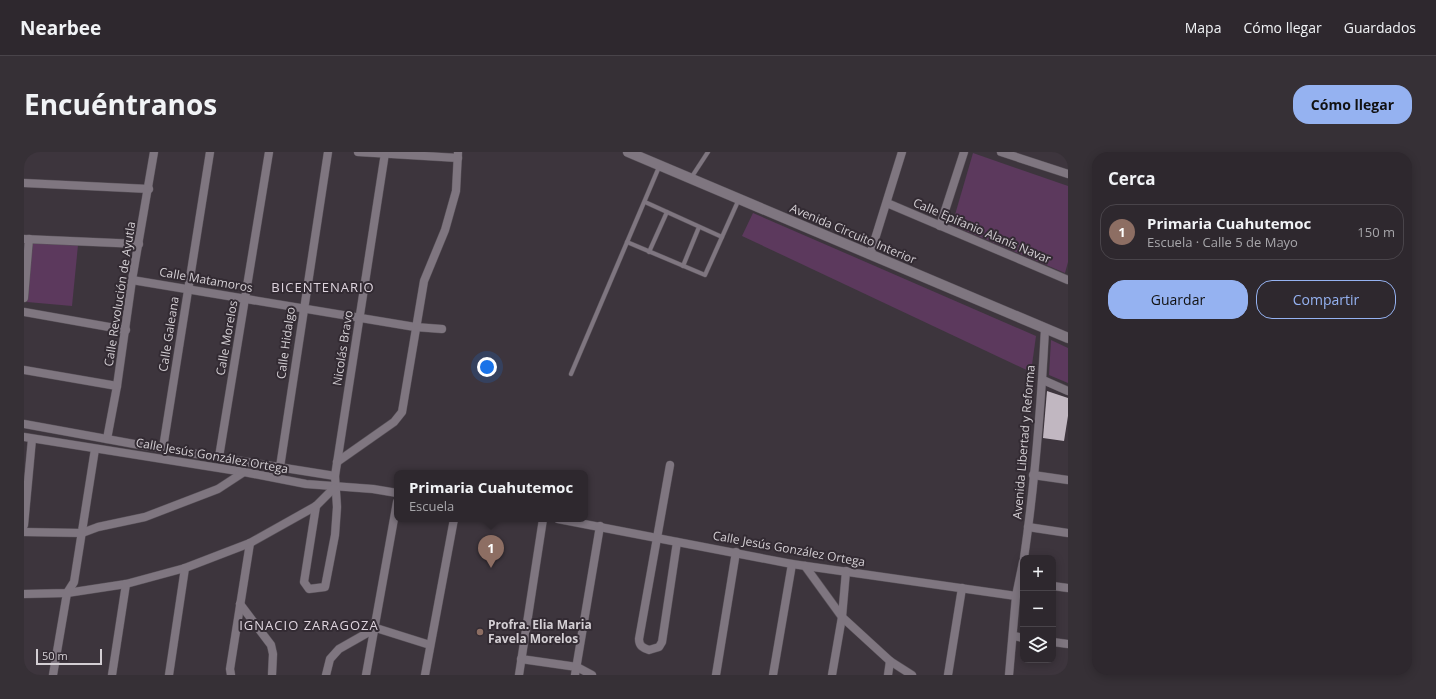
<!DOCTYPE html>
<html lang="es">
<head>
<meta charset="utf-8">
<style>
	body { margin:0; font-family:"Open Sans",sans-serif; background:#363036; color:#f1f3f6 }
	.controls { position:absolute; right:12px; bottom:12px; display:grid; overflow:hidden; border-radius:8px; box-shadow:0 2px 10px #0003 }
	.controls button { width:36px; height:36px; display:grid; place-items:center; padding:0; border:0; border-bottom:1px solid #49444a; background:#2e282e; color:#f1f3f6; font:20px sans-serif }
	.scale { position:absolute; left:12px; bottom:10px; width:66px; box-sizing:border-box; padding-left:4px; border:2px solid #d4cfd4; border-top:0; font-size:11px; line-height:14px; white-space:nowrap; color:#d4cfd4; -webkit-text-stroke:3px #332b33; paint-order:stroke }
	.you { position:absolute; left:463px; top:215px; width:14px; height:14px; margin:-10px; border:3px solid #fff; border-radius:50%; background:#1a73e8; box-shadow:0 0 0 6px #1a73e833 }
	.badge { display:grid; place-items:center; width:26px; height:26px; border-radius:50%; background:#95b2f1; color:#fff; font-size:13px; font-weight:700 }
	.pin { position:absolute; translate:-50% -33px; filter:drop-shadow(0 1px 2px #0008) }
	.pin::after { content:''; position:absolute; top:21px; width:14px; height:12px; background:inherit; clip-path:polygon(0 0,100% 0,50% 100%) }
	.popup { position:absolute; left:370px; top:318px; width:194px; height:52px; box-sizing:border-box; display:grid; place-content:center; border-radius:8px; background:#2e282e; filter:drop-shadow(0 1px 3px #0005); font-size:13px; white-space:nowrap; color:#a7a6aa }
	.popup b { font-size:15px; color:#f1f3f6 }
	.popup::after { content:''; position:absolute; left:50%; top:100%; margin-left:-8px; border:8px solid transparent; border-top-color:#2e282e }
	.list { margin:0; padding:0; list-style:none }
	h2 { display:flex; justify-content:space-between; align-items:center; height:52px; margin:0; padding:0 16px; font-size:17px }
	h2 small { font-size:13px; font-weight:400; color:#a7a6aa }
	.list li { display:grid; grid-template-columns:26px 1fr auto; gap:12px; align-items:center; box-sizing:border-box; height:56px; margin:0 8px 8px; padding:0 8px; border:1px solid #49444a; border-radius:16px }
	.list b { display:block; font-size:15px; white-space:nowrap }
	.list p { margin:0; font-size:13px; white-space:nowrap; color:#a7a6aa }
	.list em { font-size:13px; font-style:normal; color:#a7a6aa }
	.actions { display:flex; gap:8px; padding:12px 16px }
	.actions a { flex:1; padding:9px 0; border:1px solid #95b2f1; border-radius:16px; text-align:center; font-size:14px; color:#95b2f1 }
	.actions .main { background:#95b2f1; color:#111 }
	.icon { flex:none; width:22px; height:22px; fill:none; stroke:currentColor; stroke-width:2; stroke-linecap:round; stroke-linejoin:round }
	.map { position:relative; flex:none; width:1044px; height:523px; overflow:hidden; border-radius:16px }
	header { display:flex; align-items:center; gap:24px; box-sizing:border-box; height:56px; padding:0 20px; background:#2e282e; border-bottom:1px solid #49444a }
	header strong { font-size:19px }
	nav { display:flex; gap:22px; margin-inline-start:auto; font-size:14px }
	.intro { display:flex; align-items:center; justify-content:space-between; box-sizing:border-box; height:96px; padding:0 24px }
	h1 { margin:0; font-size:28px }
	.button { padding:10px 18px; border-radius:16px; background:#95b2f1; color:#111; font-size:14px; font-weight:700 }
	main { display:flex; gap:24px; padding:0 24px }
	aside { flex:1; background:#2e282e; border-radius:16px; box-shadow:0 2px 10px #0003 }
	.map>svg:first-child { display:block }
	.green { fill:#5c395d }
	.building { fill:#c1b7c1 }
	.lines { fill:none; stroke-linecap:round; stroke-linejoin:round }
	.lane-casing { stroke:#595259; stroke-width:5 }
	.street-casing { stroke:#595259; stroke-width:9 }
	.secondary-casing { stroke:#595259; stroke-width:11 }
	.lane { stroke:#7f7680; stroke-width:4 }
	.street { stroke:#7f7680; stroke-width:8 }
	.secondary { stroke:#7f7680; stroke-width:10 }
	.education-dot { fill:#8d6e63; stroke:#332b33; stroke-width:1.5 }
	.labels { text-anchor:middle; stroke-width:4; stroke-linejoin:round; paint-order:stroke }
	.street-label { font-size:12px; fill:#d4cfd4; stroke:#332b33 }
	.poi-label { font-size:12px; font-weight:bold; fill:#d4cfd4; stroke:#332b33; text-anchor:start }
	.neighbourhood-label { font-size:13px; letter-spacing:1px; fill:#dfd5df; stroke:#332b33 }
</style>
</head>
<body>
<header>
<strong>Nearbee</strong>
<nav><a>Mapa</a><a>Cómo llegar</a><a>Guardados</a></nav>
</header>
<div class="intro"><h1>Encuéntranos</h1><a class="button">Cómo llegar</a></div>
<main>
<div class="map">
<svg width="1044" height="523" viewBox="0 0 1044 523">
	<rect width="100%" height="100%" fill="#3d353d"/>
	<g class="green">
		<polygon points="949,1 1044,34 1044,110 1041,121 928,73"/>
		<polygon points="729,61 1012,184 1007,220 718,84"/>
		<polygon points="9,89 54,93 48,154 3,150"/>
		<polygon points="1027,188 1044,196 1044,231 1025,223"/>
	</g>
	<polygon class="building" points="1023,239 1044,246 1044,264 1040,289 1019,286"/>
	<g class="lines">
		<defs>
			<g id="lane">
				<polyline points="667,26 684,0"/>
				<polyline points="621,50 698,85"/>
				<polyline points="603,90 681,123 715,47"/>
				<polyline points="625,100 643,60"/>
				<polyline points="659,114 675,75"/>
				<polyline points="547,222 635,15"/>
			</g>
			<g id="street">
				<polyline points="334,0 434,6"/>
				<polyline points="977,0 1044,22"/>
				<polyline points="0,31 125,37"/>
				<polyline points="863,51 1044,128"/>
				<polyline points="916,74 940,0"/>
				<polyline points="0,87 115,92"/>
				<polyline points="846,103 878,0"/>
				<polyline points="108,128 391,175 418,177"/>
				<polyline points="0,146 5,87"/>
				<polyline points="0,160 102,178"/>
				<polyline points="0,218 93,234"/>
				<polyline points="1019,228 1044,239"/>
				<polyline points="0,272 110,292 311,324"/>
				<polyline points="0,285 220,320 282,332 349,337 373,341"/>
				<polyline points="83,287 93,234 108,128 130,0"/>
				<polyline points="139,296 186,0"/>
				<polyline points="195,305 245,0"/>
				<polyline points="313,310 370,270 378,260 400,129 421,78 432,39 434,0"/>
				<path d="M646 313 615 487C615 494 619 496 625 498L635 495 638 490 653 390"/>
				<polyline points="256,315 304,0"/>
				<polyline points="1009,323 1044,328"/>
				<polyline points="292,354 280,430 285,437 301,435 311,383 313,355 311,324 361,1"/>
				<polyline points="534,367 768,412 992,444"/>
				<polyline points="0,373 8,287"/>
				<polyline points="1004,375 1044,381"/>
				<polyline points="0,380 58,381 74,375 121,365 194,337 220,320"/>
				<path d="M1000 406C1011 330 1017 253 1021 177"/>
				<polyline points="781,414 818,465 866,509 888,523"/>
				<polyline points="1029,434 1044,436"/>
				<polyline points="0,442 43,441 102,432 161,416 226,391 292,354 310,336"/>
				<polyline points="216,452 247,493 249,502 248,523"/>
				<polyline points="990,484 999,486"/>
				<polyline points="1029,490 1044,492"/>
				<polyline points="497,507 553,515 568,523"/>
				<polyline points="29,523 43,441 50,430 71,297"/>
				<polyline points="88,523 102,432"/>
				<polyline points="145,523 161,416"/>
				<polyline points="207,523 206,517 226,391"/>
				<polyline points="302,523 306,507 315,497 352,476 406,493"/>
				<polyline points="342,523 373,350"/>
				<polyline points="401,523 430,367"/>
				<polyline points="495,523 519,367"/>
				<polyline points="551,523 576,374"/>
				<polyline points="692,523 712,400"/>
				<polyline points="749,523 768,412"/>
				<polyline points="808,523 818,465 822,419"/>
				<polyline points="864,523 866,509"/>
				<polyline points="924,523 938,436"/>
				<polyline points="985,523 992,444 999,410"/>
			</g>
			<polyline id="secondary" points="604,0 1044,186"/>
		</defs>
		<use href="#lane" class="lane-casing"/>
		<use href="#street" class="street-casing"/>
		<use href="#secondary" class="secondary-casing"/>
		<use href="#lane" class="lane"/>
		<use href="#street" class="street"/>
		<use href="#secondary" class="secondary"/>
	</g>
	<circle class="education-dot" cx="456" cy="480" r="4"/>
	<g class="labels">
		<g class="street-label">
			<text transform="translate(958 79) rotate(23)" y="4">Calle Epifanio Alanís Navar</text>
			<text transform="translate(829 82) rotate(23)" y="4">Avenida Circuito Interior</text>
			<text transform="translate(182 128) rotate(10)" y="4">Calle Matamoros</text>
			<text transform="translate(96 142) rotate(-81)" y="4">Calle Revolución de Ayutla</text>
			<text transform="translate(145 182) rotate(-81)" y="4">Calle Galeana</text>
			<text transform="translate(203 186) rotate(-80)" y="4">Calle Morelos</text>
			<text transform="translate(262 191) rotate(-82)" y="4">Calle Hidalgo</text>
			<text transform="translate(319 196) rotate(-81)" y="4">Nicolás Bravo</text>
			<text transform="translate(1000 290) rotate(-85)" y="4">Avenida Libertad y Reforma</text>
			<text transform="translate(188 304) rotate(10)" y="4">Calle Jesús González Ortega</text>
			<text transform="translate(765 397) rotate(10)" y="4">Calle Jesús González Ortega</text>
		</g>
		<g class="poi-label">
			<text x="464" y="477">Profra. Elia Maria<tspan x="464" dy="14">Favela Morelos</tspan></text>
		</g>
		<g class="neighbourhood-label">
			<text x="299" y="140">BICENTENARIO</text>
			<text x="285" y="478">IGNACIO ZARAGOZA</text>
		</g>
	</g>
</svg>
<div class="controls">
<button>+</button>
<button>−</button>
<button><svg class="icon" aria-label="layers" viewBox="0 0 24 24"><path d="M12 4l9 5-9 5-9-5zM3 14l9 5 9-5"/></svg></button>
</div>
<div class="scale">50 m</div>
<div class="you"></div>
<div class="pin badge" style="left:467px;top:416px;background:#8d6e63">1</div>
<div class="popup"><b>Primaria Cuahutemoc</b>Escuela</div>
</div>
<aside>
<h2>Cerca<small></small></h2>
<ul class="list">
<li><span class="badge" style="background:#8d6e63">1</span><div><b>Primaria Cuahutemoc</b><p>Escuela · Calle 5 de Mayo</p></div><em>150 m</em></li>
</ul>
<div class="actions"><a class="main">Guardar</a><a>Compartir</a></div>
</aside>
</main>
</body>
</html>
